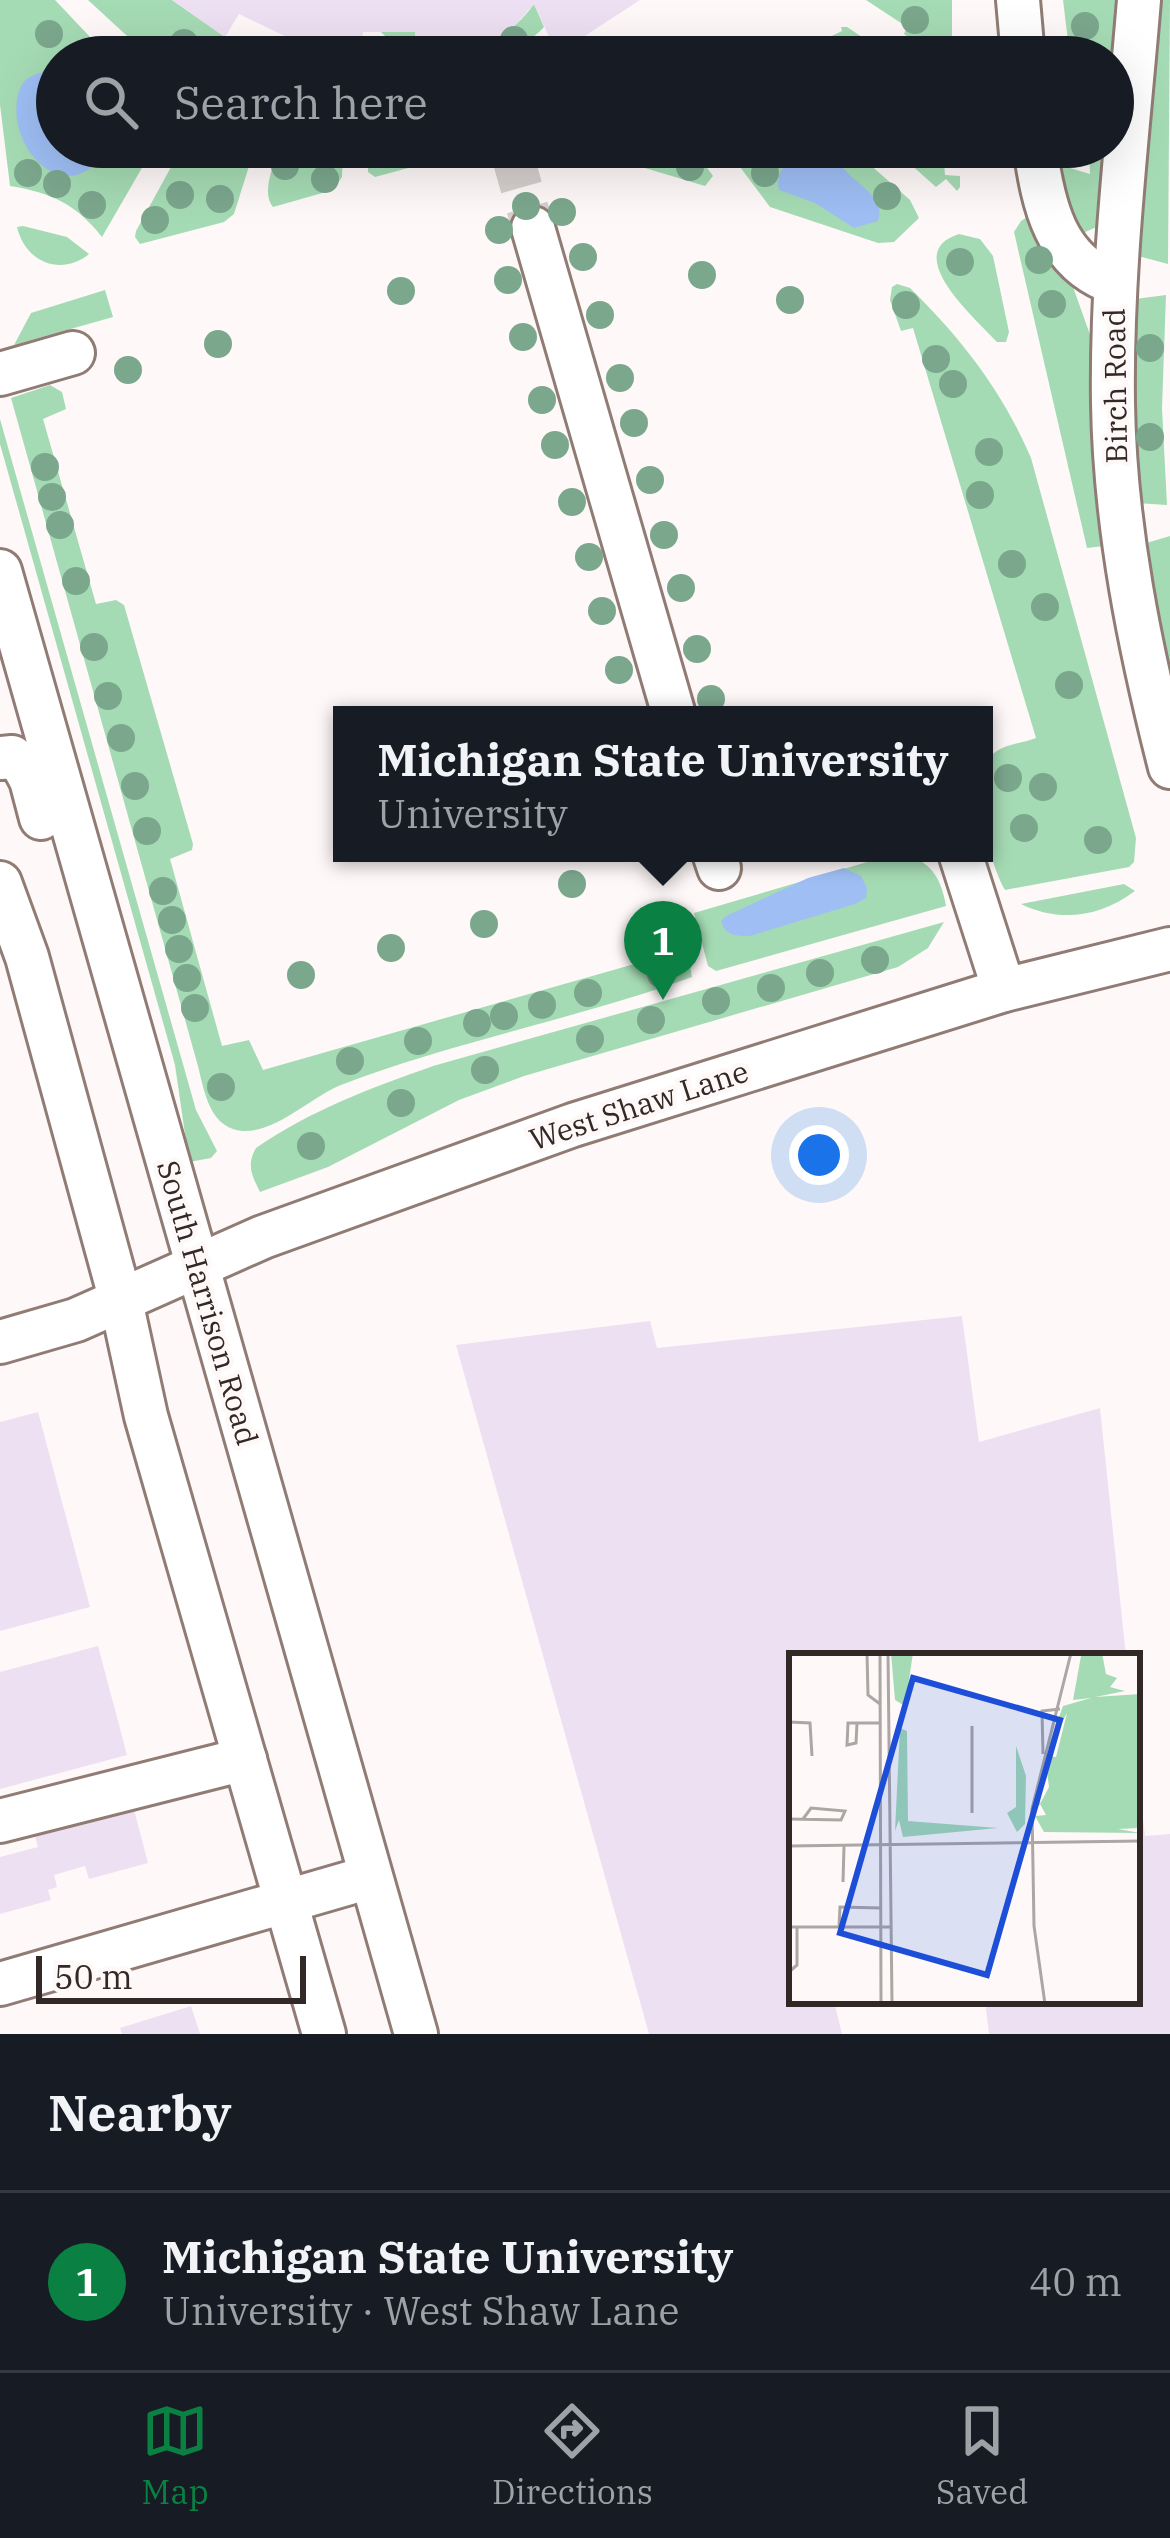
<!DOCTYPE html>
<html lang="en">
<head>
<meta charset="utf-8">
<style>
	body { margin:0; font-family:"IBM Plex Serif",serif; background:#242831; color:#f1f3f6 }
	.scale { position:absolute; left:36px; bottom:30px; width:270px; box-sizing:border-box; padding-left:12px; border:6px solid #322926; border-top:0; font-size:33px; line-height:42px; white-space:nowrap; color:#322926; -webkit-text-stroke:9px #fef9f8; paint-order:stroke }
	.you { position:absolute; left:819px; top:1155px; width:42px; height:42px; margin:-30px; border:9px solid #fff; border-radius:50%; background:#1a73e8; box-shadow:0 0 0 18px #1a73e833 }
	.badge { display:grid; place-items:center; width:78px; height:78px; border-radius:50%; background:#0b8043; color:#fff; font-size:39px; font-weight:700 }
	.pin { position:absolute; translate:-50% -99px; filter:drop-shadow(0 3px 6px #0008) }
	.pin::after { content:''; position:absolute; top:63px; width:42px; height:36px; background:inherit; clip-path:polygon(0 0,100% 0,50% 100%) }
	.popup { position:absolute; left:333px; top:706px; width:660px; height:156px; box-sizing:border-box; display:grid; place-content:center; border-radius:0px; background:#171b24; filter:drop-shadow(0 3px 9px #0005); font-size:39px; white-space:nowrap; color:#9ea1a6 }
	.popup b { font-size:45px; color:#f1f3f6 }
	.popup::after { content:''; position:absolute; left:50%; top:100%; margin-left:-24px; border:24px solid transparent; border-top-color:#171b24 }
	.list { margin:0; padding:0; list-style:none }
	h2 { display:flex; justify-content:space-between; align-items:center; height:156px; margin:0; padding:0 48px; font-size:51px }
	h2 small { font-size:39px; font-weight:400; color:#9ea1a6 }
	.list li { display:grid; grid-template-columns:78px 1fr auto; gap:36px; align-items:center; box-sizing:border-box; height:180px; padding:0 48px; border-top:3px solid #363941 }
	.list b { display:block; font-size:45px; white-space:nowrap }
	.list p { margin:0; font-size:39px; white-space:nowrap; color:#9ea1a6 }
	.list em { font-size:39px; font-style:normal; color:#9ea1a6 }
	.icon { flex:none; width:66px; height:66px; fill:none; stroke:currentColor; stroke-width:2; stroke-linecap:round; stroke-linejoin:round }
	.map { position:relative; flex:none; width:1170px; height:2034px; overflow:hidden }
	.search { position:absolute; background:#171b24; box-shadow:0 12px 48px #0002; left:36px; right:36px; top:36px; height:132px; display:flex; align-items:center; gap:30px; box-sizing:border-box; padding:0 42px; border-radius:66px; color:#9ea1a6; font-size:45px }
	.sheet { height:336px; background:#171b24 }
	nav { display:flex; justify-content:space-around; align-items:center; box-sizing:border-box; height:168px; border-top:3px solid #363941; background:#171b24; font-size:33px; color:#9ea1a6 }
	nav a { display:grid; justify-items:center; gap:6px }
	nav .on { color:#0b8043 }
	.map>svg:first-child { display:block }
	.green { fill:#a5dbb4 }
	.water { fill:#9ebef4 }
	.building { fill:#ede0f2 }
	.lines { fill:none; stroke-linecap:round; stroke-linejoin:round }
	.minor-tunnel { stroke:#d5cfce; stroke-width:42; stroke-dasharray:42 21; stroke-linecap:butt }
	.minor-casing { stroke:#907c74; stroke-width:48 }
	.minor { stroke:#fff; stroke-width:42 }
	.tree { fill:#7ba78d }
	.labels { text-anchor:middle; stroke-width:9; stroke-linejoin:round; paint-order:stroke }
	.street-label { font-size:30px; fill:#322926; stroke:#fef9f8 }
	.inset-road { fill:none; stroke:#aca6a4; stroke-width:3 }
	.view { fill:#1d4ed8; fill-opacity:0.15; stroke:#1d4ed8; stroke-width:6 }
	.inset-edge { fill:none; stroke:#322926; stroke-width:6 }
</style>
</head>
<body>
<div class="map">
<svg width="1170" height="2034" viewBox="0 0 1170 2034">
	<rect width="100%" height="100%" fill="#fef9f8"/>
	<g class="green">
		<path d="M0 0H55L109 57H57V147H154L102 237C76 204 52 193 10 186L0 105Z"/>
		<polygon points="88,0 172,0 225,37 214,57 150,57"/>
		<polygon points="866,0 952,0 952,57 938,57 904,34 907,27"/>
		<polygon points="1063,0 1119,0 1113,57 1070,57"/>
		<polygon points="1159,0 1170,0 1168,264 1138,256"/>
		<path d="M534 4 544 27C508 67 420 73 381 32H415L416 37C462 58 505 45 534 4Z"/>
		<polygon points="841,27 847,27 892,57 803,57 798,52 842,31"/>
		<polygon points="182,147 255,147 234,214 224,222 140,244 135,237 136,231"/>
		<path d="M279 147H343L342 177 333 190 273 207C261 192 274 165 279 147Z"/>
		<polygon points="368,147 456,147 449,157 375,177 368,172"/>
		<polygon points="575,147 692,147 713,176 705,186"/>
		<polygon points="772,147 850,147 910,200 919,218 894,242 878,243 770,207 737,163"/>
		<polygon points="891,147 943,147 945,175 960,176 960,187 957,191 946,179 936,187"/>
		<polygon points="1089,147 1107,147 1099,226 1083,233 1074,230 1057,164 1090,174"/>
		<polygon points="1033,213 1066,267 1094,346 1104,546 1087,548 1014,232 1021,221"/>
		<path d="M23 226 67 237 89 254C61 277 25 262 17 227Z"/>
		<path d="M959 234 980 239 993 256 1009 332 1006 342H997C976 319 899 253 959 234Z"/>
		<path d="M897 284 910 288C961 338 1003 392 1031 458L1136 838 1134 862 1129 867 1005 890C989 863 968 781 992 755 1002 744 1024 743 1036 738L913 328 901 331 890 300 892 287Z"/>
		<polygon points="105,290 113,317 14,345 31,313"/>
		<polygon points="1166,295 1162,408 1167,505 1136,503 1131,400 1135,299"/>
		<path d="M50 385 62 392 66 409 43 419 96 604 116 600 124 605 193 844 192 850 170 859 222 1046 249 1040 263 1070 687 949 692 977C577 1019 455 1041 341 1085 310 1097 268 1141 233 1129 206 1120 203 1082 196 1059L11 398Z"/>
		<polygon points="0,419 196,1110 217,1151 211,1158 189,1162 175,1065 0,444"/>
		<polygon points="1170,536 1170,689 1143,544"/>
		<path d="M891 855C926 855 940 872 946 906L716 971 708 966 694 913Z"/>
		<path d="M1124 884 1135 891C1100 917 1060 923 1021 904Z"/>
		<path d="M944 922 928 948 898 967 524 1076 459 1100 328 1167 260 1192C252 1176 246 1165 256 1148 311 1110 371 1088 433 1066Z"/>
	</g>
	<g class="water">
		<path d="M52 70 57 72V147H108C67 218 0 142 20 89 25 75 39 73 52 70Z"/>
		<path d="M814 147 837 158C847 182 888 194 878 221L854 228 815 203 779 190C774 169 794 151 814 147Z"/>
		<path d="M844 868 861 876 867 888 866 898 855 904 750 936C737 936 725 936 721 921L726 916 808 878Z"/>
	</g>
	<g class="building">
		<polygon points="172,0 640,0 557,54 534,4 510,31 477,47 443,47 415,37 415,32 363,32 361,49 289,38 239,14 225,37"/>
		<polygon points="962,1316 979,1442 1100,1408 1126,1656 792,1656 792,2001 834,2001 842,2034 649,2034 456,1345 650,1321 657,1348"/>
		<polygon points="38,1412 90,1607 0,1631 0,1422"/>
		<polygon points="98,1646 127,1755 0,1789 0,1672"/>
		<polygon points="1137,1794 1140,1794 1145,1836 1170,1834 1170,2034 989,2034 985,2001 1137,2001"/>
		<polygon points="133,1806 148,1863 89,1879 85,1866 54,1875 57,1887 48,1890 51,1900 0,1914 0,1857 38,1847 32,1825"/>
		<polygon points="191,2006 200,2034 122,2034 120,2028"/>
	</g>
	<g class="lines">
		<g class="minor-tunnel">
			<polyline points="480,45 484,57"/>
			<polyline points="510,147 533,228"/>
		</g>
		<defs>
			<g id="minor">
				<polyline points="1018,0 1023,57"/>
				<path d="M1139 0C1128 134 1111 269 1113 404 1115 527 1140 649 1170 767"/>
				<path d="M1035 147C1043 204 1055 263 1115 283"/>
				<polyline points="533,228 674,715"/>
				<polyline points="0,374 73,353"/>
				<polyline points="0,571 416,2034"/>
				<polyline points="0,758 12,757 23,765 31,780 41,818"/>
				<polyline points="714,853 719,868"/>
				<polyline points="960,853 1004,990"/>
				<polyline points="0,883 27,957 121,1301 146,1416 324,2034"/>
				<polyline points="0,1342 76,1320 263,1237 573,1125 1004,990 1170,949"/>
				<polyline points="0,1821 245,1759"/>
				<polyline points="0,1984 370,1877"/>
			</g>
		</defs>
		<use href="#minor" class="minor-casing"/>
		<use href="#minor" class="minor"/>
	</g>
	<g class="tree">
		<circle cx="915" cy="20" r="14"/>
		<circle cx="1085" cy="26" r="14"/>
		<circle cx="49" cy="34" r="14"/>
		<circle cx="514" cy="40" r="14"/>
		<circle cx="184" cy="43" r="14"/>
		<circle cx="285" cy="166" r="14"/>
		<circle cx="690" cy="167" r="14"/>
		<circle cx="28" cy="173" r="14"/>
		<circle cx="765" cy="173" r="14"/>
		<circle cx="325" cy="179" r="14"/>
		<circle cx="57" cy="184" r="14"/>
		<circle cx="180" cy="195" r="14"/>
		<circle cx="887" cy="196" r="14"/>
		<circle cx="220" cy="199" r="14"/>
		<circle cx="92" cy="205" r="14"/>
		<circle cx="526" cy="206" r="14"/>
		<circle cx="562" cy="212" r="14"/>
		<circle cx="155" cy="220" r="14"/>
		<circle cx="499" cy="230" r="14"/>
		<circle cx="583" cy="257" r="14"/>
		<circle cx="1039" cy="260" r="14"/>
		<circle cx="960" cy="262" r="14"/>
		<circle cx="702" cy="275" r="14"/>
		<circle cx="508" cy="280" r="14"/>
		<circle cx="401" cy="291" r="14"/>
		<circle cx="790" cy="300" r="14"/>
		<circle cx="1052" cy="304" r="14"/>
		<circle cx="906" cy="305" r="14"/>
		<circle cx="600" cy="315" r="14"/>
		<circle cx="523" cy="337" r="14"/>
		<circle cx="218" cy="344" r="14"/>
		<circle cx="1150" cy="348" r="14"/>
		<circle cx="936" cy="359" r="14"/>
		<circle cx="128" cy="370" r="14"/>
		<circle cx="620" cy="378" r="14"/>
		<circle cx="953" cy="384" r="14"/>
		<circle cx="542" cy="400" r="14"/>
		<circle cx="634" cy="423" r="14"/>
		<circle cx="1150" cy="437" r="14"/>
		<circle cx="555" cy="445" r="14"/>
		<circle cx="989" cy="452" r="14"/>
		<circle cx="45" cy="467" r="14"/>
		<circle cx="650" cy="480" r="14"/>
		<circle cx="980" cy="495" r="14"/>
		<circle cx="52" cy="497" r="14"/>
		<circle cx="572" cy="502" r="14"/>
		<circle cx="60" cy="525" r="14"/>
		<circle cx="664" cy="535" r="14"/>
		<circle cx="589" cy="557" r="14"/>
		<circle cx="1012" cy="564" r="14"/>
		<circle cx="76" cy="581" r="14"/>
		<circle cx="681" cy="588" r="14"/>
		<circle cx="1045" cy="607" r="14"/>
		<circle cx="602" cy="611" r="14"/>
		<circle cx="94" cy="647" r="14"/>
		<circle cx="697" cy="649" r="14"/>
		<circle cx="619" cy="670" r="14"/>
		<circle cx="1069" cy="685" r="14"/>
		<circle cx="108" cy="696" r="14"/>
		<circle cx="711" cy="699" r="14"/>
		<circle cx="121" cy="738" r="14"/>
		<circle cx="1008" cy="778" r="14"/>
		<circle cx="135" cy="786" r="14"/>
		<circle cx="1043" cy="787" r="14"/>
		<circle cx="1024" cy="828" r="14"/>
		<circle cx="147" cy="831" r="14"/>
		<circle cx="1098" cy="840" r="14"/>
		<circle cx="572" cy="884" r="14"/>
		<circle cx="163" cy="891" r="14"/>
		<circle cx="172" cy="920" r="14"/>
		<circle cx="484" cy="924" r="14"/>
		<circle cx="391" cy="948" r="14"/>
		<circle cx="179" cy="949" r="14"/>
		<circle cx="875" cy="960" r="14"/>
		<circle cx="820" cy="973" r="14"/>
		<circle cx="661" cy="974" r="14"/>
		<circle cx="301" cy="975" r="14"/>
		<circle cx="187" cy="978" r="14"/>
		<circle cx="771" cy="988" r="14"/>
		<circle cx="588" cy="993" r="14"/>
		<circle cx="716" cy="1001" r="14"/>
		<circle cx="542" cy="1005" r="14"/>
		<circle cx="195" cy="1008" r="14"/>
		<circle cx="504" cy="1016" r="14"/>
		<circle cx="651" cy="1020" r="14"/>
		<circle cx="477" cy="1023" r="14"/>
		<circle cx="590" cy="1039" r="14"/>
		<circle cx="418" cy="1041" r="14"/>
		<circle cx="350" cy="1061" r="14"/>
		<circle cx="485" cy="1070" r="14"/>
		<circle cx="221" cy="1087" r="14"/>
		<circle cx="401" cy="1103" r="14"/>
		<circle cx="311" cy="1146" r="14"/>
	</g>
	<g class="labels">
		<g class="street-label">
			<text transform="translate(1116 386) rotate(-91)" y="10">Birch Road</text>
			<text transform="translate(639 1106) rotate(-18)" y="10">West Shaw Lane</text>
			<text transform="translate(207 1303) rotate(74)" y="10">South Harrison Road</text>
		</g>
	</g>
	<g transform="translate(789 1653)">
		<rect width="351" height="351" fill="#fef9f8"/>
		<path d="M102 0H124L116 53 106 47ZM313 0 317 21 328 25 321 34 336 38 306 44 351 41V175L329 176 351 180 255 179 246 163 257 162 251 151 246 158 252 134 251 151 260 134 256 103 267 104 278 60 258 98 274 53 302 45 284 47 292 3ZM111 75 118 78 119 168 209 175 114 184 110 167 106 178ZM227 93 237 123 236 171 228 179 218 160 227 154Z" fill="#a5dbb4"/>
		<path class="inset-road" d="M78 0 79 42 91 51M91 0 92 351M99 0 103 351M0 69 21 70 23 103M68 70 67 90 58 92 59 70H92M183 73V160M254 101 253 58 271 56M0 166 52 167 56 158 22 155 14 166M0 193 351 188M54 229 55 193M0 274H103M50 274 51 254 92 255M0 319 8 312V274M256 351 245 273 243 156 282 0"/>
		<path class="view" d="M124 25 271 67 198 322 51 280Z"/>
		<rect width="351" height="351" class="inset-edge"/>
	</g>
</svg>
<div class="scale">50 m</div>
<div class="you"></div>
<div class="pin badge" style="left:663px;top:1000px">1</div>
<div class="popup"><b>Michigan State University</b>University</div>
<div class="search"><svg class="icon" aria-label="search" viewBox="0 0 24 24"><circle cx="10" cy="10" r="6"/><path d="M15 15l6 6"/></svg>Search here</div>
</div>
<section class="sheet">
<h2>Nearby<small></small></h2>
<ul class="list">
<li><span class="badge">1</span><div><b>Michigan State University</b><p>University · West Shaw Lane</p></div><em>40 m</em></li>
</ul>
</section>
<nav>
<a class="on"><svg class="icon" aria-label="map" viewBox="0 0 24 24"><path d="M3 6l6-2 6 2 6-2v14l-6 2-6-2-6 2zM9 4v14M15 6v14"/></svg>Map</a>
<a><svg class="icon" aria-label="directions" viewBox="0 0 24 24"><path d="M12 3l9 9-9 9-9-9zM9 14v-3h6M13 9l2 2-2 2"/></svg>Directions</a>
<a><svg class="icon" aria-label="saved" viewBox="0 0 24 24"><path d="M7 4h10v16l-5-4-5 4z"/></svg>Saved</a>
</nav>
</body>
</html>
